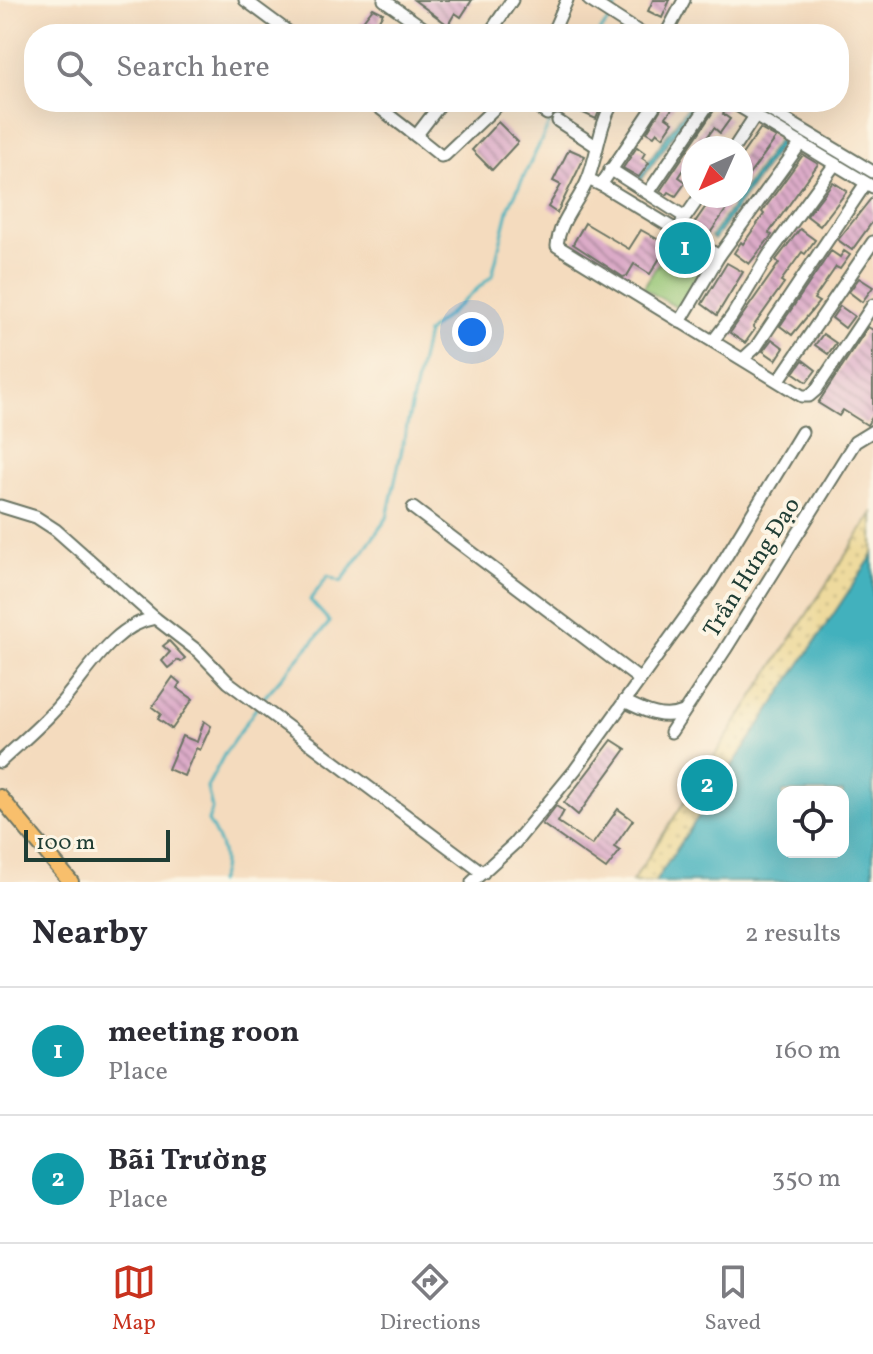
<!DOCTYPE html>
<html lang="en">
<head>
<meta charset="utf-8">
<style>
	body { margin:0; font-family:Vollkorn,serif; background:#f7f7f7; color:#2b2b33 }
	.controls { position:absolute; right:24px; bottom:24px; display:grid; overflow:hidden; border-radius:16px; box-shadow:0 8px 32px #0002 }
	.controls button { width:72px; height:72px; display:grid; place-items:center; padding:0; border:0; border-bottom:2px solid #e1e1e2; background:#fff; color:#2b2b33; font:40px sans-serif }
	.compass { position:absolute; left:681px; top:136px; width:72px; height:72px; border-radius:50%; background:#fff; box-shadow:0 8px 32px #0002; rotate:225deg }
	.scale { position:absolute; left:24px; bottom:20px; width:146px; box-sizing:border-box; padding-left:8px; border:4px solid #1f3d34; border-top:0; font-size:22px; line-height:28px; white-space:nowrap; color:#1f3d34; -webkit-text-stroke:6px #fcf5e5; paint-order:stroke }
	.you { position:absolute; left:472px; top:332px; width:28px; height:28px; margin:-20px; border:6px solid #fff; border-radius:50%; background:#1a73e8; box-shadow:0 0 0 12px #1a73e833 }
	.badge { display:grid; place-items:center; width:52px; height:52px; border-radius:50%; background:#c8321e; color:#fff; font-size:26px; font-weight:700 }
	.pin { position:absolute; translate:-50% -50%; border:4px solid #fff; box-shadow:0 2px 8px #0006 }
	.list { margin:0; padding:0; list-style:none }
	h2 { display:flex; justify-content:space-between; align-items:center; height:104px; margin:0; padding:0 32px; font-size:34px }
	h2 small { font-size:26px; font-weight:400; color:#7c7c81 }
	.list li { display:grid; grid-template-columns:52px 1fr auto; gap:24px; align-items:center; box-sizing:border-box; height:128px; padding:0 32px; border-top:2px solid #e1e1e2 }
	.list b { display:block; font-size:30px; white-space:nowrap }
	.list p { margin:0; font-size:26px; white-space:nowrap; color:#7c7c81 }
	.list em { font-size:26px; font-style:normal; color:#7c7c81 }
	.icon { flex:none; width:44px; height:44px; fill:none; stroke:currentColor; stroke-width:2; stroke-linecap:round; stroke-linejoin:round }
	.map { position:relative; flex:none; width:873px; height:882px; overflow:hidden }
	.search { position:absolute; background:#fff; box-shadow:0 8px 32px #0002; left:24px; right:24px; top:24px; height:88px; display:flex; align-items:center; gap:20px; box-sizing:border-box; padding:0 28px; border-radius:32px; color:#7c7c81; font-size:30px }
	.sheet { height:360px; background:#fff }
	nav { display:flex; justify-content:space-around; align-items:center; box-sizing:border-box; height:112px; border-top:2px solid #e1e1e2; background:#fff; font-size:22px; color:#7c7c81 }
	nav a { display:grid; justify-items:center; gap:4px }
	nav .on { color:#c8321e }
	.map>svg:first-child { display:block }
	.sand { fill:url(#sand-dots); stroke:#868c69; stroke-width:2 }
	.garden { fill:#95c574; stroke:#5a8154; stroke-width:2 }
	.water { fill:#42b1bd; stroke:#307778; stroke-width:2; fill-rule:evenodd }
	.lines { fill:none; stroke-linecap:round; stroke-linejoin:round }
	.stream { stroke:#42b1bd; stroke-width:3 }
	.building { fill:url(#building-back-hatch) }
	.minor-casing { stroke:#6a7464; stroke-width:15 }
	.major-casing { stroke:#6a7464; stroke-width:18 }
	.minor { stroke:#fff; stroke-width:11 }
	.major { stroke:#f8bf6c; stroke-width:14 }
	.labels { text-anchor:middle; stroke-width:8; stroke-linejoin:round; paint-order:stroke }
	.street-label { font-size:24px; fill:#1f3d34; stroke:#fcf5e5 }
</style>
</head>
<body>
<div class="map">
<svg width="873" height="882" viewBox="0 0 873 882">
	<defs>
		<pattern id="sand-dots" width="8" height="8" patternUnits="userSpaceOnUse" patternTransform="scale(2)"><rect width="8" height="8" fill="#eeda9e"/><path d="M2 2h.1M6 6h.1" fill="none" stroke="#ccbc89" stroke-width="1.8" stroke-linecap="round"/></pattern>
		<pattern id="building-back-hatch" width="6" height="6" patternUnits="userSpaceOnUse" patternTransform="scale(2)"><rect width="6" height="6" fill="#dcabc8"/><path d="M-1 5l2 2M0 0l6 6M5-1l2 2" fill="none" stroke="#b28ca3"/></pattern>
	</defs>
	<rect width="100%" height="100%" fill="#fcf5e5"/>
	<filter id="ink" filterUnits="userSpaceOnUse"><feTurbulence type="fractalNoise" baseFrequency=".0125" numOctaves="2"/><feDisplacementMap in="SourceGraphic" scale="16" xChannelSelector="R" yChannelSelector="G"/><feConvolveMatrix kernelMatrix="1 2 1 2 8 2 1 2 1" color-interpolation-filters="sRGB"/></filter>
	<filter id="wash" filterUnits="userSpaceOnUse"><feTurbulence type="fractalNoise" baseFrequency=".006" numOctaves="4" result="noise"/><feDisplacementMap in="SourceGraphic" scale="32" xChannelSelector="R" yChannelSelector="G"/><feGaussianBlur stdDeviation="1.8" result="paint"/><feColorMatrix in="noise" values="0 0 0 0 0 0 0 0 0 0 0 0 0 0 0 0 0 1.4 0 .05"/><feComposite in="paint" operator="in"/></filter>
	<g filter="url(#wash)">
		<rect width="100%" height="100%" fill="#f4dbbe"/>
		<polygon class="sand" points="873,513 873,555 655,882 632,882"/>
		<polygon class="garden" points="666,252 705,275 683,311 643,288"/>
		<g class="water">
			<polygon points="691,102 697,102 641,180 637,177"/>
			<polygon points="778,140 782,143 714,240 711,237"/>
			<path d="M873 555V882H655ZM783 792H843V852H783Z"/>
		</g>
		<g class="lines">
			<g class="stream">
				<polyline points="614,12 618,0"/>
				<polyline points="598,34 611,18"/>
				<polyline points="261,701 330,622 310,600 328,576 341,582 387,518 427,333 492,276 509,207 560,102"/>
				<path d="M218 882C229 859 220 841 208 821L212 809 207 787 225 753 257 707"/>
			</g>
		</g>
		<g id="blocks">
			<g class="building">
				<polygon points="414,0 472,0 461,17 455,13 448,25"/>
				<polygon points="653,0 670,0 662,18 648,11"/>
				<polygon points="373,8 383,13 379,20 394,33 400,24 413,34 368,34 358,27"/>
				<polygon points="587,102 603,102 596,119 581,112"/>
				<polygon points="665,102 677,102 666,117 673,122 663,137 657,132 654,136 647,132"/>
				<polygon points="719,103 727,109 723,114 730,119 720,133 714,128 699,148 693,148 693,156 679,177 686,182 676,196 669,192 667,195 660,191"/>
				<polygon points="498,122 518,142 492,170 472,150"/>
				<polygon points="760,129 776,138 741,186 741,156"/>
				<polygon points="637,147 645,153 642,158 649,163 639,177 623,168"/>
				<polygon points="569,149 585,156 557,213 548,207 561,185 553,181"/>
				<polygon points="803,155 818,164 769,233 772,235 749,264 734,253 741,242 743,244 764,214 762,212"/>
				<polygon points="833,182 847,191 820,226 807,216"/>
				<polygon points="713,196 725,196 732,201 708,236 693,225"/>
				<polygon points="873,196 873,221 852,250 838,240"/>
				<polygon points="585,223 629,249 641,230 668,245 650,274 634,264 627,276 623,277 573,244"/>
				<polygon points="800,229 815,240 805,254 802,252 781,281 784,283 753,327 755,329 745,343 730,333 779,263 776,260"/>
				<polygon points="674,239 699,254 694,262 668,247"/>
				<polygon points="831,251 840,257 844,251 850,255 840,269 836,267 814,299 819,302 792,335 780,326"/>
				<polygon points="727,263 743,272 717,315 702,304"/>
				<polygon points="859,278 873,287 862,302 849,292"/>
				<polygon points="840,306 854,316 845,328 832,318"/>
				<polygon points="868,327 873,330 873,416 867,425 843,410 839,416 818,403"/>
				<polygon points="823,334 836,343 828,354 815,345"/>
				<polygon points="772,339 784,348 776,360 763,351"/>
				<polygon points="803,360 816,370 807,382 794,373"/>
				<polygon points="169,641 185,658 181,662 178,660 168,668 162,661 170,652 163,646"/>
				<polygon points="173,677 180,683 177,688 193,699 172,729 158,719 161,714 152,707"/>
				<polygon points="204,721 211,726 200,750 196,748 184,776 168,769 182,736 197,742"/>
				<polygon points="612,740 626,749 578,815 564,803"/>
				<polygon points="556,806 564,811 558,822 592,845 618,809 633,820 614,847 620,851 606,869 542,824"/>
			</g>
		</g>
	</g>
	<g filter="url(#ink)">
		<use href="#blocks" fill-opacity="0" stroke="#6a7464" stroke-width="2"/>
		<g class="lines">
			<defs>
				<g id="minor">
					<polyline points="245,0 291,34"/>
					<polyline points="384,0 432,34"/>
					<polyline points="589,0 642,34"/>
					<polyline points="489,34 512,0"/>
					<polyline points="552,34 567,0"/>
					<polyline points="666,34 684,0"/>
					<polyline points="372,102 416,136 442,102"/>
					<polyline points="530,102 547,114"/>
					<path d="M613 102C599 126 598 153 588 179 579 202 559 220 557 246L802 396H809L816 390 873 305"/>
					<polyline points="732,102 873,187"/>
					<polyline points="756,102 873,172"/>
					<polyline points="558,121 596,146"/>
					<polyline points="416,136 441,156 445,155 501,102"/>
					<polyline points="734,148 755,116"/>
					<polyline points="610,169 685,217"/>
					<polyline points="588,179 605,187 719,256"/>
					<polyline points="601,185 657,102"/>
					<polyline points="648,193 710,102"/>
					<polyline points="682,222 700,196"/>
					<polyline points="680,322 719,256 801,143"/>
					<polyline points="713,341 732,316 768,256 835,164"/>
					<polyline points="743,359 756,347 866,183"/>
					<polyline points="779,380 873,242"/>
					<polyline points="0,506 36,517 56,530 155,618 199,652 228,682 483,873"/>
					<polyline points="413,508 639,679"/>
					<path d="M624 701C643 710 662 721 683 712"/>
					<polyline points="671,732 725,650 855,442 873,431"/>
					<path d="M0 762C17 746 35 731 51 714 83 683 108 626 155 618"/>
					<polyline points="472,882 514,844 575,770 710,583 802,432"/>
				</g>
				<polyline id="major" points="0,797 71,882"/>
			</defs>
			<use href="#minor" class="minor-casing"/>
			<use href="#major" class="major-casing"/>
			<use href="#minor" class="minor"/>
			<use href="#major" class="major"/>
		</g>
	</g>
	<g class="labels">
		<g class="street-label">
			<text transform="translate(751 567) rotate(-58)" y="8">Trần Hưng Đạo</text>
		</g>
	</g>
</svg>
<div class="controls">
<button><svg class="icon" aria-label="locate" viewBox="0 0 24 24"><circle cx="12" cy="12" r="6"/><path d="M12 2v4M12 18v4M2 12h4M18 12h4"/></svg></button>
</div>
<svg class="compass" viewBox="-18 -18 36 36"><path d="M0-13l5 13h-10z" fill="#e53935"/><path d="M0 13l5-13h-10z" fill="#7c7c81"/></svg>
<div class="scale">100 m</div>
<div class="you"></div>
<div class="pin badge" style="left:685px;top:248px;background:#0f9aa8">1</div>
<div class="pin badge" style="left:707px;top:785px;background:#0f9aa8">2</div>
<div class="search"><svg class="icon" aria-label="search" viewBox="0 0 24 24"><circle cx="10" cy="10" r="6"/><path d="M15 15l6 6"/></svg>Search here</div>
</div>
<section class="sheet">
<h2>Nearby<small>2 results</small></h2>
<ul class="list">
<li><span class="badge" style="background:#0f9aa8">1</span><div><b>meeting roon</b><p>Place</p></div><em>160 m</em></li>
<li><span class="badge" style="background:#0f9aa8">2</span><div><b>Bãi Trường</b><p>Place</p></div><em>350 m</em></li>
</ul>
</section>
<nav>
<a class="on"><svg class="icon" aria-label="map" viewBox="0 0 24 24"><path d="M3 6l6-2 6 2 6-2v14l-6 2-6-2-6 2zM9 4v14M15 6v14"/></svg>Map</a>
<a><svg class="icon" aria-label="directions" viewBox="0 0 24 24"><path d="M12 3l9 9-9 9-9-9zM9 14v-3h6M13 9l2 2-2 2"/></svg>Directions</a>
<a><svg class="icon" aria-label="saved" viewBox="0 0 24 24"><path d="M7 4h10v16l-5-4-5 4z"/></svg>Saved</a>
</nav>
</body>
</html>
